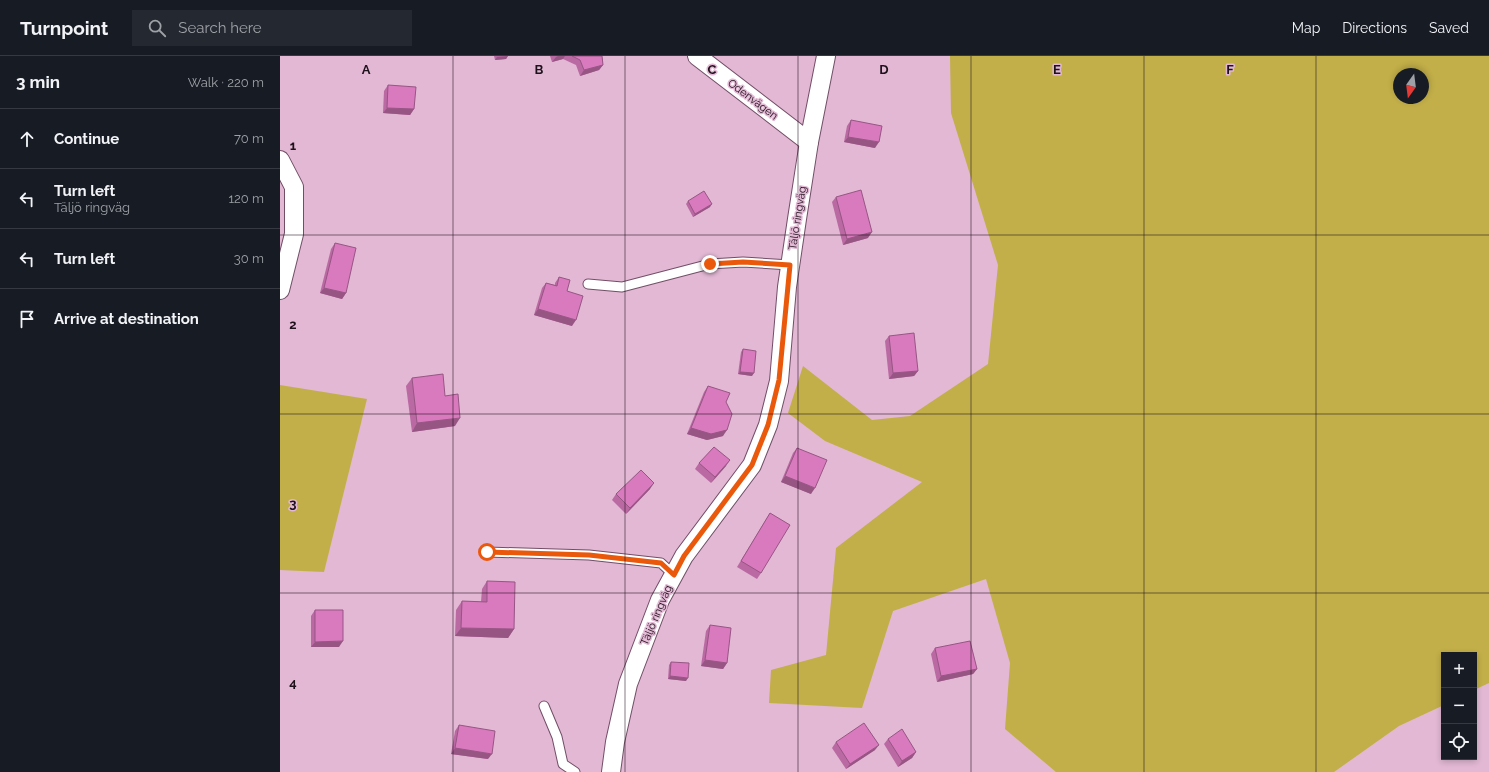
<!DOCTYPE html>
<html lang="en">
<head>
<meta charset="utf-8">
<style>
	body { margin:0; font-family:Raleway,sans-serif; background:#242831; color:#f1f3f6 }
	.controls { position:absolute; right:12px; bottom:12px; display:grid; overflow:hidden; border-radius:0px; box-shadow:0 2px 6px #0003 }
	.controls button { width:36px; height:36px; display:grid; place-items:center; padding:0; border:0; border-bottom:1px solid #363941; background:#171b24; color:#f1f3f6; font:20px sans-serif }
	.compass { position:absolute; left:1113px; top:12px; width:36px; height:36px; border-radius:50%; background:#171b24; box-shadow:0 2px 6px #0003; rotate:194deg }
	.stop { position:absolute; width:12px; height:12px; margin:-9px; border:3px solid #ea580c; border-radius:50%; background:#fff }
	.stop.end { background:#ea580c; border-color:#fff; box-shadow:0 1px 4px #0008 }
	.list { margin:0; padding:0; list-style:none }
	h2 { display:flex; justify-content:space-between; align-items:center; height:52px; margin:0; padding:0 16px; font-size:17px }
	h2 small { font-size:13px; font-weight:400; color:#9ea1a6 }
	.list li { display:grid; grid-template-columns:26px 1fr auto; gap:12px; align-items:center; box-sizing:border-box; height:60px; padding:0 16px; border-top:1px solid #363941 }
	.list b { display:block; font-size:15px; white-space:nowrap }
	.list p { margin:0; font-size:13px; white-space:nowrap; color:#9ea1a6 }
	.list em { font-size:13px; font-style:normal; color:#9ea1a6 }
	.icon { flex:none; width:22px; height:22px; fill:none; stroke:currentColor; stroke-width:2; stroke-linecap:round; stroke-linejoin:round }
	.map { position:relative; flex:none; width:1209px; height:716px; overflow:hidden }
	header { display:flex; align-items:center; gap:24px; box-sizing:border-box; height:56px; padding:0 20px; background:#171b24; border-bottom:1px solid #363941 }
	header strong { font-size:19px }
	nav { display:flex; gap:22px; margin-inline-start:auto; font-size:14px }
	.search { width:280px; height:36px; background:#242831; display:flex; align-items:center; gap:10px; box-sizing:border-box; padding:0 14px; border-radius:0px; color:#9ea1a6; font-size:15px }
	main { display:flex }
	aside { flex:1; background:#171b24 }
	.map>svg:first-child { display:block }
	.green { fill:#c2af49; fill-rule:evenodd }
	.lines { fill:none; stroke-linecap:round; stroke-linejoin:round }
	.service-casing { stroke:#724e66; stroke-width:11 }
	.minor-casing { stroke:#724e66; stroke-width:20 }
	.service { stroke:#fff; stroke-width:9 }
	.minor { stroke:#fff; stroke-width:18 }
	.wall { fill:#ba69a3 }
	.shaded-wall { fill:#975584 }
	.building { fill:#d87abd; stroke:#975584 }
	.route { stroke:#ea580c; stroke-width:5 }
	.grid { fill:none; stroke:#1f111b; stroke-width:1; stroke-opacity:0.55 }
	.labels { text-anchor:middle; stroke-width:3; stroke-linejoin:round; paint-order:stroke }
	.street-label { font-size:11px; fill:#1f111b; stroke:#e2b8d4 }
	.grid-label { font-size:13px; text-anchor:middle; font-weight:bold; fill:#1f111b; stroke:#e2b8d4; stroke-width:3; stroke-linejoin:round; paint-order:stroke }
</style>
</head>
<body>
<header>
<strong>Turnpoint</strong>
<div class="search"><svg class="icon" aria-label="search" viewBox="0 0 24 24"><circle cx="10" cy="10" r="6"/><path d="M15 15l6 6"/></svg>Search here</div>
<nav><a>Map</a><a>Directions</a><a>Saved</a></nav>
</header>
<main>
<aside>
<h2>3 min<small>Walk · 220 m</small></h2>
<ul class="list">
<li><svg class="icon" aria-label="ahead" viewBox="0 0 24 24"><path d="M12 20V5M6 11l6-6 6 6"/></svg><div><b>Continue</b></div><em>70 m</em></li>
<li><svg class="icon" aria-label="left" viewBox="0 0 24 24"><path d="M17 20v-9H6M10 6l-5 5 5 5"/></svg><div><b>Turn left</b><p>Täljö ringväg</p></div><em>120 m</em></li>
<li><svg class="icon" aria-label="left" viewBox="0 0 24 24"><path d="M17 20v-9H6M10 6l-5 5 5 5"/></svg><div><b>Turn left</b></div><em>30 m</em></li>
<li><svg class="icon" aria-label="arrive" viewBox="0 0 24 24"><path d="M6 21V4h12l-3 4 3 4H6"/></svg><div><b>Arrive at destination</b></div></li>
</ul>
</aside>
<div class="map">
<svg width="1209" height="716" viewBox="0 0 1209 716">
	<rect width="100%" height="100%" fill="#e2b8d4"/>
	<g class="green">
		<path d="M670 0H1209V627L1194 634V599H1164V649L1119 670 1054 716H776L725 673 730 607 706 523 613 555 582 652 489 647 491 614 546 599 556 492 642 426 545 385 508 357 523 310 592 364 630 360 708 308 718 209 671 57ZM1119 18H1143V42H1119Z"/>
		<polygon points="0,329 87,343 44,516 0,514"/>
	</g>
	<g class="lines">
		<defs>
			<g id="service">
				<polyline points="308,228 342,231 430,208 463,206 510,209"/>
				<polyline points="207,496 309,499 381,507 394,519"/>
				<polyline points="264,650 277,681 283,708 295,716"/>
			</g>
			<g id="minor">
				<polyline points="417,0 529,86"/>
				<polyline points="0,104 14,131 14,178 0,234"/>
				<polyline points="331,716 335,686 348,628 380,544 404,500 472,409 488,369 499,325 507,231 517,163 529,86 546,0"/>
			</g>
		</defs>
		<use href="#service" class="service-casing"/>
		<use href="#minor" class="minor-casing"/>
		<use href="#service" class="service"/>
		<use href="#minor" class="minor"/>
	</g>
	<g class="wall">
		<polygon points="214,0 228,0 226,3 215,4"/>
		<polygon points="270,0 322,0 323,9 319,14 300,20 296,9 283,3 272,6"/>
		<polygon points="108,29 134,53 130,59 103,57 104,35"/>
		<polygon points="571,64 595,92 564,86 567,70"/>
		<polygon points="556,141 588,182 563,189 552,146"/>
		<polygon points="408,145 430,151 413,161 406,148"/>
		<polygon points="55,187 66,237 62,243 40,237 51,193"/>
		<polygon points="279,221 287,235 292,270 254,259 262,232 266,227 275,229 275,227"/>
		<polygon points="609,280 638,315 634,320 609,323 605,285"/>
		<polygon points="463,293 472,320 458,318 461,296"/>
		<polygon points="132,322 165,340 175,370 132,376 126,330"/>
		<polygon points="428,330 446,346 443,380 427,384 407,378 424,336"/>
		<polygon points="517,392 531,438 501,426 513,397"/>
		<polygon points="419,407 446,410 431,427 415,413"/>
		<polygon points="370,433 346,458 332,444 336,438"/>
		<polygon points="490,457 481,517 477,523 457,511"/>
		<polygon points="207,525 234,573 228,582 175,580 176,554 182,545 201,546 202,533"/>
		<polygon points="35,554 59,591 31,591 31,560"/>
		<polygon points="430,569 447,607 443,613 421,610 426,575"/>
		<polygon points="655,592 697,613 693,618 657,626 651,598"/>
		<polygon points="391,606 406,625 388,623 389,609"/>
		<polygon points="179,669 208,703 171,698 175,675"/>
		<polygon points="608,683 636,696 632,702 618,711 604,688"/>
		<polygon points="556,686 595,694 566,713 552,692"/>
	</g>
	<g class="shaded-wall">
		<polygon points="228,0 226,3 215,4 217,1"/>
		<polygon points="278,0 285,0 283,3 272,6 276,1"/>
		<polygon points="323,9 319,14 300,20 304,14"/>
		<polygon points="107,52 134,53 130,59 103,57"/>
		<polygon points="568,81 599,86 595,92 564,86"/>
		<polygon points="432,148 430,151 413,161 415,158"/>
		<polygon points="592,176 588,182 563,189 567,183"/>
		<polygon points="44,232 66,237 62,243 40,237"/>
		<polygon points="258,253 296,264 292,270 254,259"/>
		<polygon points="638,315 634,320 609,323 613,317"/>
		<polygon points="460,316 474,317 472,320 458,318"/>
		<polygon points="180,362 175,370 132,376 137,367"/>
		<polygon points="411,372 447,374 443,380 427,384 407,378"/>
		<polygon points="450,404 446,410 431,427 435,421"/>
		<polygon points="505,420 535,432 531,438 501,426"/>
		<polygon points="374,427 370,433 346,458 350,452"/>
		<polygon points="181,572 234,573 228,582 175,580"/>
		<polygon points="63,585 59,591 31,591 35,586"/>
		<polygon points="425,604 447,607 443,613 421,610"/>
		<polygon points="697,613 693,618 657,626 661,620"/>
		<polygon points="390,620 408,622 406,625 388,623"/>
		<polygon points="599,689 595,694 566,713 570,708"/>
		<polygon points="175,692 212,698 208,703 171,698"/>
		<polygon points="636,696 632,702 618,711 622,705"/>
	</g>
	<g class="building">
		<polygon points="292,0 322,0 323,9 304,14 300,4"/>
		<polygon points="108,29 136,31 134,53 107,52"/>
		<polygon points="571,64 602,70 599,86 568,81"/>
		<polygon points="581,134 592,176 567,183 556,141"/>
		<polygon points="424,135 432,148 415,158 408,145"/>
		<polygon points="55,187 76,192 66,237 44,232"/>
		<polygon points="279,221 290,224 287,235 303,240 296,264 258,253 266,227 277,230"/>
		<polygon points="634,277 638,315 613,317 609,280"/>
		<polygon points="463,293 476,295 474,317 460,316"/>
		<polygon points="163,318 165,340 178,338 180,362 137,367 132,322"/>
		<polygon points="428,330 450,337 446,346 452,358 447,374 431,378 411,372"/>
		<polygon points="434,391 450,404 435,421 419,407"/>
		<polygon points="517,392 547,404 535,432 505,420"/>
		<polygon points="361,414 374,427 350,452 336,438"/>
		<polygon points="490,457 510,469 481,517 461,505"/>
		<polygon points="207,525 235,526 234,573 181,572 182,545 207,546"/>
		<polygon points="35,554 63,554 63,585 35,586"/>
		<polygon points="430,569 451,572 447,607 425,604"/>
		<polygon points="690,585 697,613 661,620 655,592"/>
		<polygon points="391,606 409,607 408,622 390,620"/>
		<polygon points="584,667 599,689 570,708 556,686"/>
		<polygon points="179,669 215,675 212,698 175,692"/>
		<polygon points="622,673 636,696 622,705 608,683"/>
	</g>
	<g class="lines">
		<polyline class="route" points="207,496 309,499 381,507 394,519 404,500 472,409 488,369 499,324 510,209 463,206 430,208"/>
	</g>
	<path class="grid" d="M173 0V716M345 0V716M518 0V716M691 0V716M864 0V716M1036 0V716M0 179H1209M0 358H1209M0 537H1209"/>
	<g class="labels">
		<g class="street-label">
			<text transform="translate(473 43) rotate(37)" y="4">Odenvägen</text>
			<text transform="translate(517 162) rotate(-81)" y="4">Täljö ringväg</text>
			<text transform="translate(376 559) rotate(-67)" y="4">Täljö ringväg</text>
		</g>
	</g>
	<g class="grid-label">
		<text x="86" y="18">A</text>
		<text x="259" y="18">B</text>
		<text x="432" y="18">C</text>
		<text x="604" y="18">D</text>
		<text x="777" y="18">E</text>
		<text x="950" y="18">F</text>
		<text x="13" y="94">1</text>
		<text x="13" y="273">2</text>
		<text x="13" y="452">3</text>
		<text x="13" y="631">4</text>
	</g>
</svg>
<div class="controls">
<button>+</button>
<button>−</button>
<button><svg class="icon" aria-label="locate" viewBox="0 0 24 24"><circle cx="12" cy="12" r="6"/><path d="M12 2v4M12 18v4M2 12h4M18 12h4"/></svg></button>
</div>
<svg class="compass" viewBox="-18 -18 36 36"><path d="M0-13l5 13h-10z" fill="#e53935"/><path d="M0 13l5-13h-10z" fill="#9ea1a6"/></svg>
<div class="stop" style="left:207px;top:496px"></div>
<div class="stop end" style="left:430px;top:208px"></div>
</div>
</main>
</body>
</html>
